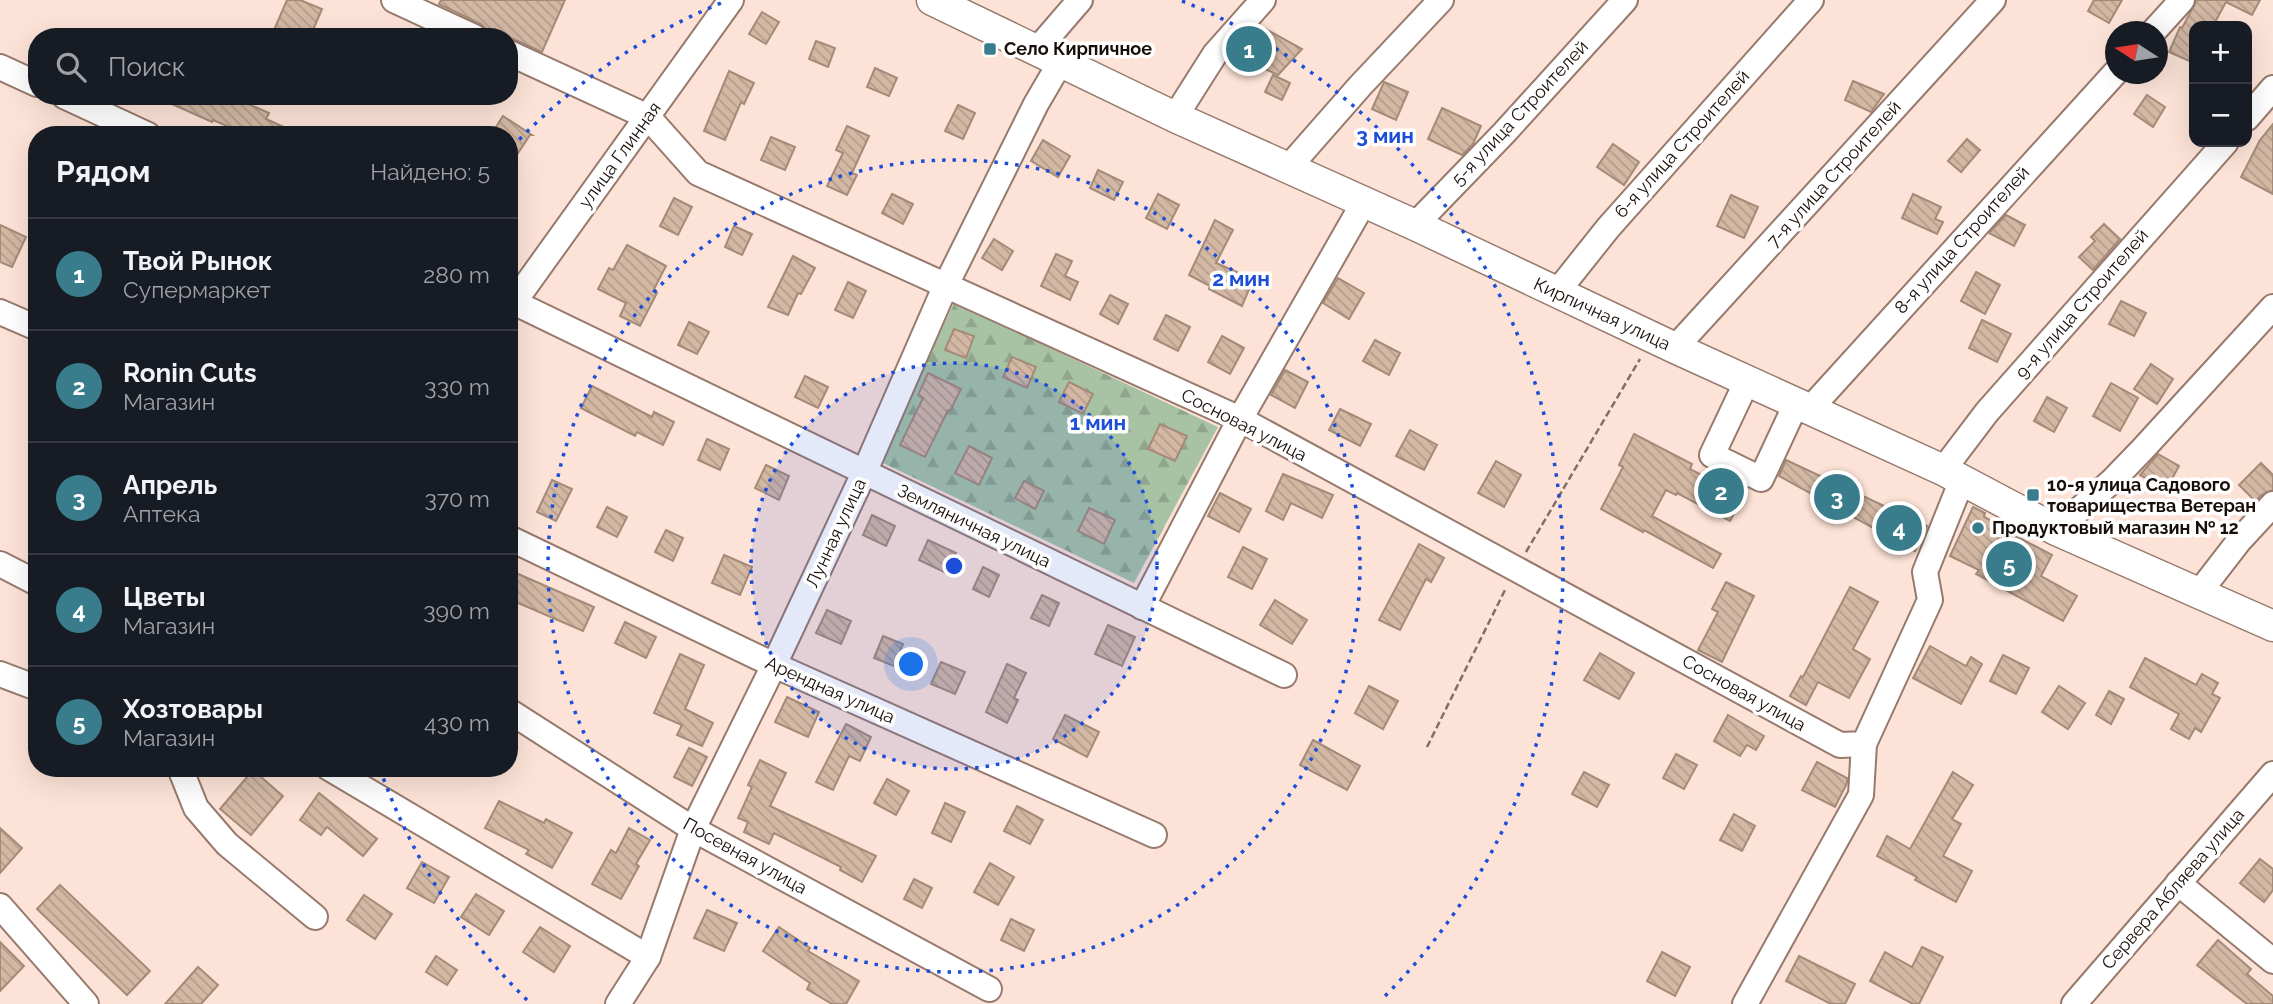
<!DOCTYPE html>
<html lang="ru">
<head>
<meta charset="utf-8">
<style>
	body { margin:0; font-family:Raleway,sans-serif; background:#20242c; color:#f1f3f6 }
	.controls { position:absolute; right:21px; top:21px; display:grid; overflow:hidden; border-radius:14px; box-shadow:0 7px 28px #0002 }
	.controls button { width:63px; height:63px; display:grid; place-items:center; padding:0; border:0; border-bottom:2px solid #363941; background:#171b24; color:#f1f3f6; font:35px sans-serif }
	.compass { position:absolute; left:2105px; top:21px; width:63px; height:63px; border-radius:50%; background:#171b24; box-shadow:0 7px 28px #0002; rotate:282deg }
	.you { position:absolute; left:912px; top:665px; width:24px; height:24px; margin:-18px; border:5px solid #fff; border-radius:50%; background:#1a73e8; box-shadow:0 0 0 10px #1a73e833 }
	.badge { display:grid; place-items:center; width:46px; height:46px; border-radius:50%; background:#397d8c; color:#fff; font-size:23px; font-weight:700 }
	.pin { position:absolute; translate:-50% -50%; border:4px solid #fff; box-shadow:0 2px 7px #0006 }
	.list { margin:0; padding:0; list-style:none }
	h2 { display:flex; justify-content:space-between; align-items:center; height:91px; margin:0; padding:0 28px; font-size:30px }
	h2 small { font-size:23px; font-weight:400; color:#9ea1a6 }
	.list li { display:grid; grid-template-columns:46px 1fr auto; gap:21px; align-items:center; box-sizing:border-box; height:112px; padding:0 28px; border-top:2px solid #363941 }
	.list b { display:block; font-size:26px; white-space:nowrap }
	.list p { margin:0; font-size:23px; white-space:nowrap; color:#9ea1a6 }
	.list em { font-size:23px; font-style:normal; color:#9ea1a6 }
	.icon { flex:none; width:38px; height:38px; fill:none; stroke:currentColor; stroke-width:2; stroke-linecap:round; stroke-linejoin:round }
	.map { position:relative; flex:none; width:2273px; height:1004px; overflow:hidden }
	.search { position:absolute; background:#171b24; box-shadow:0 7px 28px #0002; left:28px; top:28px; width:490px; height:77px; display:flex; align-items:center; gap:18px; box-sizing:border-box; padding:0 24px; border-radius:28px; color:#9ea1a6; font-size:26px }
	.panel { position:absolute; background:#171b24; box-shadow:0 7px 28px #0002; left:28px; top:126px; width:490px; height:651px; border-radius:28px }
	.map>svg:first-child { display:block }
	.forest { fill:url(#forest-firs) }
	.building { fill:url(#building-back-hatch); stroke:#a48b78; stroke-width:2 }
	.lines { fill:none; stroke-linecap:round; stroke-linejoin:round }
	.minor-casing { stroke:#977a6d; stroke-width:28 }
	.major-casing { stroke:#977a6d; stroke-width:33 }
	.path { stroke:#816f67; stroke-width:2.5; stroke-dasharray:7 3.5; stroke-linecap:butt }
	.minor { stroke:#fff; stroke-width:24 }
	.major { stroke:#fff; stroke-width:30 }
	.ring { fill:none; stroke:#1d4ed8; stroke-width:3.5; stroke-dasharray:3.5 7 }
	.poi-dot { fill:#397d8c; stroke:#fff; stroke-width:2.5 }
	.labels { text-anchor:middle; stroke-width:7; stroke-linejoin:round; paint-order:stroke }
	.poi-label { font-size:18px; font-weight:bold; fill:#190f0a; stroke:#fff; text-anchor:start }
	.street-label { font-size:18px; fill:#190f0a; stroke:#fff }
	.centre { fill:#1d4ed8; stroke:#fff; stroke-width:3.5 }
	.ring-label { font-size:21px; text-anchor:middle; font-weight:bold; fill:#1d4ed8; stroke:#fff; stroke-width:7; stroke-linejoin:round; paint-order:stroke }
</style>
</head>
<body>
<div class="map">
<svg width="2273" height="1004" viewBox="0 0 2273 1004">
	<defs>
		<pattern id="forest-firs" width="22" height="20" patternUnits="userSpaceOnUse" patternTransform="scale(1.75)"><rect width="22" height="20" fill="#a8c3a4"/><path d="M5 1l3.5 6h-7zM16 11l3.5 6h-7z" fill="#90a68c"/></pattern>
		<pattern id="building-back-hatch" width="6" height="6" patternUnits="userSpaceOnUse" patternTransform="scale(1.75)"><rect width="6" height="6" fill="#d3b8a4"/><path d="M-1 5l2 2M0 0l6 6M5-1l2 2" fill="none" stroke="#b59d8c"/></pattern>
	</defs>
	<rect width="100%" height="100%" fill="#fde3d7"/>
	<polygon class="forest" points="954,303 1218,427 1134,583 879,461"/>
	<g class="building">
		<polygon points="287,0 300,0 322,9 310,37 289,37 274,30"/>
		<polygon points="441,0 565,0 542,52 509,37 489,36 486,29 481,24 439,4"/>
		<polygon points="2094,0 2122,0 2109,23 2088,11"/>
		<polygon points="2197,0 2260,0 2252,15 2226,2 2213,26 2194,26 2194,63 2169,52 2180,27 2182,28"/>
		<polygon points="762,12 779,22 766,44 749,34"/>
		<polygon points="1260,26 1302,49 1278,75 1234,55"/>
		<polygon points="816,41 835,48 828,67 809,59"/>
		<polygon points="875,68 897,78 889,96 867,87"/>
		<polygon points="729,71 754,83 744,104 741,102 725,140 704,131"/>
		<polygon points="1273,75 1290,83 1282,100 1265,92"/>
		<polygon points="1853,81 1884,94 1871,112 1845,100"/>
		<polygon points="1384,82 1408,92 1396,120 1372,109"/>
		<polygon points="2147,95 2165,107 2153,127 2134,114"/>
		<polygon points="154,96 230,96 269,113 266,119 301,135 248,135 213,120 212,122"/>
		<polygon points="958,105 975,113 963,139 945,131"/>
		<polygon points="1442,108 1481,126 1473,144 1462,155 1428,139"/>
		<polygon points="503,116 532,135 530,135 509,167 509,135 491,135"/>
		<polygon points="2273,124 2273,194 2241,177 2260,140"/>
		<polygon points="847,126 869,136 852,173 857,175 847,195 827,186 843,153 836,150"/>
		<polygon points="771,137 795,147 785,170 761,160"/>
		<polygon points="1967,139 1980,150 1961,172 1948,161"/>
		<polygon points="1043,140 1070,156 1058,177 1031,161"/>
		<polygon points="1613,144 1639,162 1624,185 1597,167"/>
		<polygon points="1098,170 1123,182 1114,200 1090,188"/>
		<polygon points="892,194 913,204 903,224 882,213"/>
		<polygon points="1158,194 1179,205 1167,229 1146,218"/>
		<polygon points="1913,194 1941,207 1935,219 1943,222 1937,234 1902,218"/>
		<polygon points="1731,195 1758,207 1744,238 1717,226"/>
		<polygon points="674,198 692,207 678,235 660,226"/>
		<polygon points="2006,215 2025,225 2014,246 1989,233"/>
		<polygon points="1215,220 1233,230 1216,263 1237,272 1234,280 1250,287 1242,306 1209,289 1210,286 1189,275"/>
		<polygon points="2104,224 2120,239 2093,270 2079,257 2095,241 2091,237"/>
		<polygon points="0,225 26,237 12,267 0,262"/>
		<polygon points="734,226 752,234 742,255 725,247"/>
		<polygon points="994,239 1013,251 1002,270 982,258"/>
		<polygon points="627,245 666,266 653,291 657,293 640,326 620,316 626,303 598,289 609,268 613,270"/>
		<polygon points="1056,254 1072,261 1065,276 1078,282 1070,300 1041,286"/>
		<polygon points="793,256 815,268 801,294 798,293 788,315 768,307"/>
		<polygon points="1976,272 2000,285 1985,314 1961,301"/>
		<polygon points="1338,278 1364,293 1349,319 1323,303"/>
		<polygon points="848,282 866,291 853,318 835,310"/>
		<polygon points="1110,295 1128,304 1118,324 1100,314"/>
		<polygon points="2121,301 2146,313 2134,336 2109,324"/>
		<polygon points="1166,315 1190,327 1178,351 1154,339"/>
		<polygon points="1982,320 2011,334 1997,362 1969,348"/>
		<polygon points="689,322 709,332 697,354 678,345"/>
		<polygon points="954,329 974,336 966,358 945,350"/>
		<polygon points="1222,336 1244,348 1230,374 1208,362"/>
		<polygon points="1375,340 1400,353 1389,375 1363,361"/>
		<polygon points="1012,357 1036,367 1027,388 1003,377"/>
		<polygon points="2151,364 2173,379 2157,404 2134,389"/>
		<polygon points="1285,370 1308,382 1295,408 1271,395"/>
		<polygon points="928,373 961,389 950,411 948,410 925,457 900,445 923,398 918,395"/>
		<polygon points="805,376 828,387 818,408 795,397"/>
		<polygon points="1069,382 1093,394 1083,414 1059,402"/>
		<polygon points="2111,383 2138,398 2120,431 2093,416"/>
		<polygon points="592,386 652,417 654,412 674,422 663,445 637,432 635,436 581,408"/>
		<polygon points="2047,397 2067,408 2054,432 2034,421"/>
		<polygon points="1340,409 1371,424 1360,446 1329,430"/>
		<polygon points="1160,424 1187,436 1175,461 1148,449"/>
		<polygon points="1410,430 1437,445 1424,470 1396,456"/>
		<polygon points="1634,434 1692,464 1690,469 1743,497 1730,521 1677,493 1676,495 1666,490 1652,516 1721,554 1713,568 1644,530 1643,532 1601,509 1623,467 1619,465"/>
		<polygon points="707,439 729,449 720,470 698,460"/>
		<polygon points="969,446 992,458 979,485 955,473"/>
		<polygon points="2158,454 2179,466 2166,490 2140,475"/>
		<polygon points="1786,460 1927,526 1915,551 1779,476"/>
		<polygon points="1496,461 1521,475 1504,507 1478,493"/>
		<polygon points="2261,463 2273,475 2273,490 2263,494 2255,501 2239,485"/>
		<polygon points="766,465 789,476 779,500 755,488"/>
		<polygon points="1283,474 1333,495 1322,518 1291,503 1283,520 1266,511"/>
		<polygon points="552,480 572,489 556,521 537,512"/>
		<polygon points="1024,481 1044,491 1035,509 1015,498"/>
		<polygon points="1220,493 1251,509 1239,532 1208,516"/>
		<polygon points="607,507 627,517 617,537 597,527"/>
		<polygon points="1973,507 1985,513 1984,517 1994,522 1993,524 2052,555 2041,576 2077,596 2063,621 1976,574 1979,570 1950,556"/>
		<polygon points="1089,508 1115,520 1104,544 1078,531"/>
		<polygon points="872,515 895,526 886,546 863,535"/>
		<polygon points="666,530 683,538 673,561 655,552"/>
		<polygon points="928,540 956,553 946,573 919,560"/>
		<polygon points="1419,544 1444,558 1431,582 1426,579 1400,630 1379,620"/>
		<polygon points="1243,547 1267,559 1252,589 1228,577"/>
		<polygon points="724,555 752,567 740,595 712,583"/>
		<polygon points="983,567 999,575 989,597 973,589"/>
		<polygon points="509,570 594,607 583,631 509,599"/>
		<polygon points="1726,582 1754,596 1722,662 1698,650 1718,612 1712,609"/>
		<polygon points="1850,587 1878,602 1853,649 1870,659 1849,698 1818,682 1806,705 1790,696 1801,676 1803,677"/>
		<polygon points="1042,595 1059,603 1049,626 1031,618"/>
		<polygon points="1275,600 1307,620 1292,644 1260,625"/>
		<polygon points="827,610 851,621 841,644 816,633"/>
		<polygon points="625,622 656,637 646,658 615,643"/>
		<polygon points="1108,625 1135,637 1122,666 1095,654"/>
		<polygon points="883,636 903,644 894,666 874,658"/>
		<polygon points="1930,646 1966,666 1971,657 1982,664 1961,704 1913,678"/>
		<polygon points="1600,653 1634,673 1619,699 1584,680"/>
		<polygon points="680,654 704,665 685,709 713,723 702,746 677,735 682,725 654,713"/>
		<polygon points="2003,655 2029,668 2016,694 1990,681"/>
		<polygon points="2145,658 2196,685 2202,674 2218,683 2212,694 2220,698 2201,732 2195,728 2189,739 2171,729 2179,714 2130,687"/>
		<polygon points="941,662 965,672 955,694 931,684"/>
		<polygon points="1007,664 1026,673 1014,698 1018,700 1007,723 986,712"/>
		<polygon points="1369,686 1398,701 1383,729 1355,713"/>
		<polygon points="2059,686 2085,703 2068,729 2042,712"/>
		<polygon points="2109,691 2124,699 2111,724 2096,715"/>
		<polygon points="787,697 819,712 808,737 775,722"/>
		<polygon points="1065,715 1099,732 1087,757 1053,739"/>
		<polygon points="1728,715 1764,736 1756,750 1747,745 1740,756 1714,741"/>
		<polygon points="846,724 871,737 860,761 849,756 833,790 816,782"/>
		<polygon points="1313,740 1360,766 1347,790 1300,765"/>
		<polygon points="689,748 707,757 692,786 674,777"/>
		<polygon points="1676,754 1697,765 1684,789 1663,778"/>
		<polygon points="760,760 786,773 770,806 876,856 862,882 840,870 841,867 774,833 769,844 744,832 748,822 738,818 752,787 748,785"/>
		<polygon points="1817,762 1847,778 1847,783 1835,807 1802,790"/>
		<polygon points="253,770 283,796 251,835 220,809"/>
		<polygon points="1584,772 1609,785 1597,807 1572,794"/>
		<polygon points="1953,772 1973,785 1952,819 1961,824 1943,856 1972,871 1956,902 1915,880 1917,877 1877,856 1887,836 1910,849"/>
		<polygon points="887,779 909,791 896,815 874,803"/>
		<polygon points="319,793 377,839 363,856 327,827 321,835 300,820"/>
		<polygon points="499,801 544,823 546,819 572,833 552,868 526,854 529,850 485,828"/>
		<polygon points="945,803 965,812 951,842 932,833"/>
		<polygon points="1017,806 1043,820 1030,844 1004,831"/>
		<polygon points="1734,814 1755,826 1742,851 1720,840"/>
		<polygon points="0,828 22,848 0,873"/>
		<polygon points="629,828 650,840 636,864 639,866 621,899 592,884 611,850 616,853"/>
		<polygon points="2260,859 2273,869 2273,890 2264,902 2240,883"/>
		<polygon points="422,862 449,877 434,903 407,888"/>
		<polygon points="990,863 1014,877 998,905 974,892"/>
		<polygon points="914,879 932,888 922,908 904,899"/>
		<polygon points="60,885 150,971 127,995 37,909"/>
		<polygon points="476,894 504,911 489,935 461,917"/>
		<polygon points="364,895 392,914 375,939 347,920"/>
		<polygon points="707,910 737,923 724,951 694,938"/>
		<polygon points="1011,919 1034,930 1024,951 1001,940"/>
		<polygon points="540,927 570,946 554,972 523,952"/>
		<polygon points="779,927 810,948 808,951 859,981 846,1004 832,1004 807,989 810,983 763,951"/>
		<polygon points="2218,940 2251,969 2247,974 2273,996 2273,1004 2247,1004 2197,965"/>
		<polygon points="0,942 24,966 0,991"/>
		<polygon points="1922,947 1943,957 1919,1004 1913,1004 1870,981 1885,952 1912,967"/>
		<polygon points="1662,952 1690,967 1675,996 1647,981"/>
		<polygon points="436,956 457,970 447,985 426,972"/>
		<polygon points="1799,956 1855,984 1845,1004 1831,1004 1786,981"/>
		<polygon points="198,967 218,985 201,1004 165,1004"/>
	</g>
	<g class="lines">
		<defs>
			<g id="minor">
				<polyline points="394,0 474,37"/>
				<polyline points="2153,32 2182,0"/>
				<polyline points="1036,51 1080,0"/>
				<polyline points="509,53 648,117 698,173 1240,419 1840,745 1864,744 1930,600 1925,572 1962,480"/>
				<polyline points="0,67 37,84"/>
				<polyline points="64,96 148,135"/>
				<polyline points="1175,117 1215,54 1263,0"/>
				<polyline points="2247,118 2273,88"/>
				<polyline points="1288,168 1360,86 1441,0"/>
				<polyline points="1415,225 1504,133 1625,0"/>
				<polyline points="1557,292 1608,228 1811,0"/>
				<polyline points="509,300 1284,675"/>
				<polyline points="509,309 731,0"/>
				<polyline points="0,312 37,328"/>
				<polyline points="1675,348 1993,0"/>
				<polyline points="1747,381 1712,455 1761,479 1796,404"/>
				<polyline points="1809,410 2116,72"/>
				<polyline points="1943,470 1987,412 2226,142"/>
				<polyline points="2056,530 2112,481 2142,450 2273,307"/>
				<polyline points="509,538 774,665 1154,835"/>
				<polyline points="0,564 37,583"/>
				<polyline points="2198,594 2239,541 2273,504"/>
				<polyline points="1142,607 1240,419 1364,202"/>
				<polyline points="0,674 37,688"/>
				<polyline points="509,711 693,829 989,989"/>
				<polyline points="180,768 196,808 227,844 315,917"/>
				<polyline points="329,768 648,957"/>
				<polyline points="2178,883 2273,961"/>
				<polyline points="0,906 86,1004"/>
				<polyline points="618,1004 648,957 693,829 774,665 864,473 945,287 1036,104 1060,63"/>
				<polyline points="1745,1004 1861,795 1864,744"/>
				<polyline points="2074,1004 2273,774"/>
			</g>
			<polyline id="major" points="932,0 1175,117 1415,225 1675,348 1943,470 2056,530 2273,626"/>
		</defs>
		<use href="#minor" class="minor-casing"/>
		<use href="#major" class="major-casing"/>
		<g class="path">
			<polyline points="1526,552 1640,359"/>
			<polyline points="1427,747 1506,588"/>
		</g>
		<use href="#minor" class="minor"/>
		<use href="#major" class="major"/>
	</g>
	<circle cx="954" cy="566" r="203" fill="#1d4ed8" fill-opacity=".12"/>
	<g class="ring">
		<circle cx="954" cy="566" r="203"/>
		<circle cx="954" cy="566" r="406"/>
		<path d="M527 1000A609 609 0 0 1 380 769M512 147A609 609 0 0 1 726 1M1182 1A609 609 0 0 1 1381 1000"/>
	</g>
	<g class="poi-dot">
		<rect x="983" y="42" width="14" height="14" rx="3.5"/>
		<rect x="2026" y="488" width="14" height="14" rx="3.5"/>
		<circle cx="1978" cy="528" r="7"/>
	</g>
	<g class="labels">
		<g class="poi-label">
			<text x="1004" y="55">Село Кирпичное</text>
			<text x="2047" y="491">10-я улица Садового<tspan x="2047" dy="21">товарищества Ветеран</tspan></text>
			<text x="1992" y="534">Продуктовый магазин № 12</text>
		</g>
		<g class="street-label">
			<text transform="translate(1520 113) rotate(-47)" y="6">5-я улица Строителей</text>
			<text transform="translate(1682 144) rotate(-48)" y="6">6-я улица Строителей</text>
			<text transform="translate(620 155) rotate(-54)" y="6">улица Глинная</text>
			<text transform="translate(1834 174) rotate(-48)" y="6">7-я улица Строителей</text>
			<text transform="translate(1962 240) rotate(-48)" y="6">8-я улица Строителей</text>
			<text transform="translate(2082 304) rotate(-49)" y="6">9-я улица Строителей</text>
			<text transform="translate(1602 314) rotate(25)" y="6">Кирпичная улица</text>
			<text transform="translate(1244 425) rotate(27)" y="6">Сосновая улица</text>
			<text transform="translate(974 526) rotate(26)" y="6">Земляничная улица</text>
			<text transform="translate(836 533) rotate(-65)" y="6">Лунная улица</text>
			<text transform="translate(830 690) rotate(24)" y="6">Арендная улица</text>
			<text transform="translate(1744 693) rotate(29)" y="6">Сосновая улица</text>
			<text transform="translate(745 856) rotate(29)" y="6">Посевная улица</text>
			<text transform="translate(2173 889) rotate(-49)" y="6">Сервера Абляева улица</text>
		</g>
	</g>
	<circle cx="954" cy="566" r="10" class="centre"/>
	<g class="ring-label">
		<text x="1385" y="143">3 мин</text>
		<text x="1241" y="286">2 мин</text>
		<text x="1098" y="430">1 мин</text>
	</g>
</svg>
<div class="controls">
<button>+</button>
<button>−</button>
</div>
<svg class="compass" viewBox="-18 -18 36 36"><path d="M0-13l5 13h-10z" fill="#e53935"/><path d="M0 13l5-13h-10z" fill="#9ea1a6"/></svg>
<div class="you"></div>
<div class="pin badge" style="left:1249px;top:49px">1</div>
<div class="pin badge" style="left:1721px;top:491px">2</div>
<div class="pin badge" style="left:1837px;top:497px">3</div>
<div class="pin badge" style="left:1899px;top:528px">4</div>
<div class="pin badge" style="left:2009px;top:564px">5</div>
<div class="search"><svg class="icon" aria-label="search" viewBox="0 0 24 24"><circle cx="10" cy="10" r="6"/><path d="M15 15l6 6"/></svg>Поиск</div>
<section class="panel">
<h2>Рядом<small>Найдено: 5</small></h2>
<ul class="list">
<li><span class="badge">1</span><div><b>Твой Рынок</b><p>Супермаркет</p></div><em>280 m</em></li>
<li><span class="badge">2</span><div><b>Ronin Cuts</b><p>Магазин</p></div><em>330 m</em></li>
<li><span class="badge">3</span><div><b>Апрель</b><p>Аптека</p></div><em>370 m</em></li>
<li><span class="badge">4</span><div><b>Цветы</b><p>Магазин</p></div><em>390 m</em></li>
<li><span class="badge">5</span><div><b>Хозтовары</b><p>Магазин</p></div><em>430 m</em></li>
</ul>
</section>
</div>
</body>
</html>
